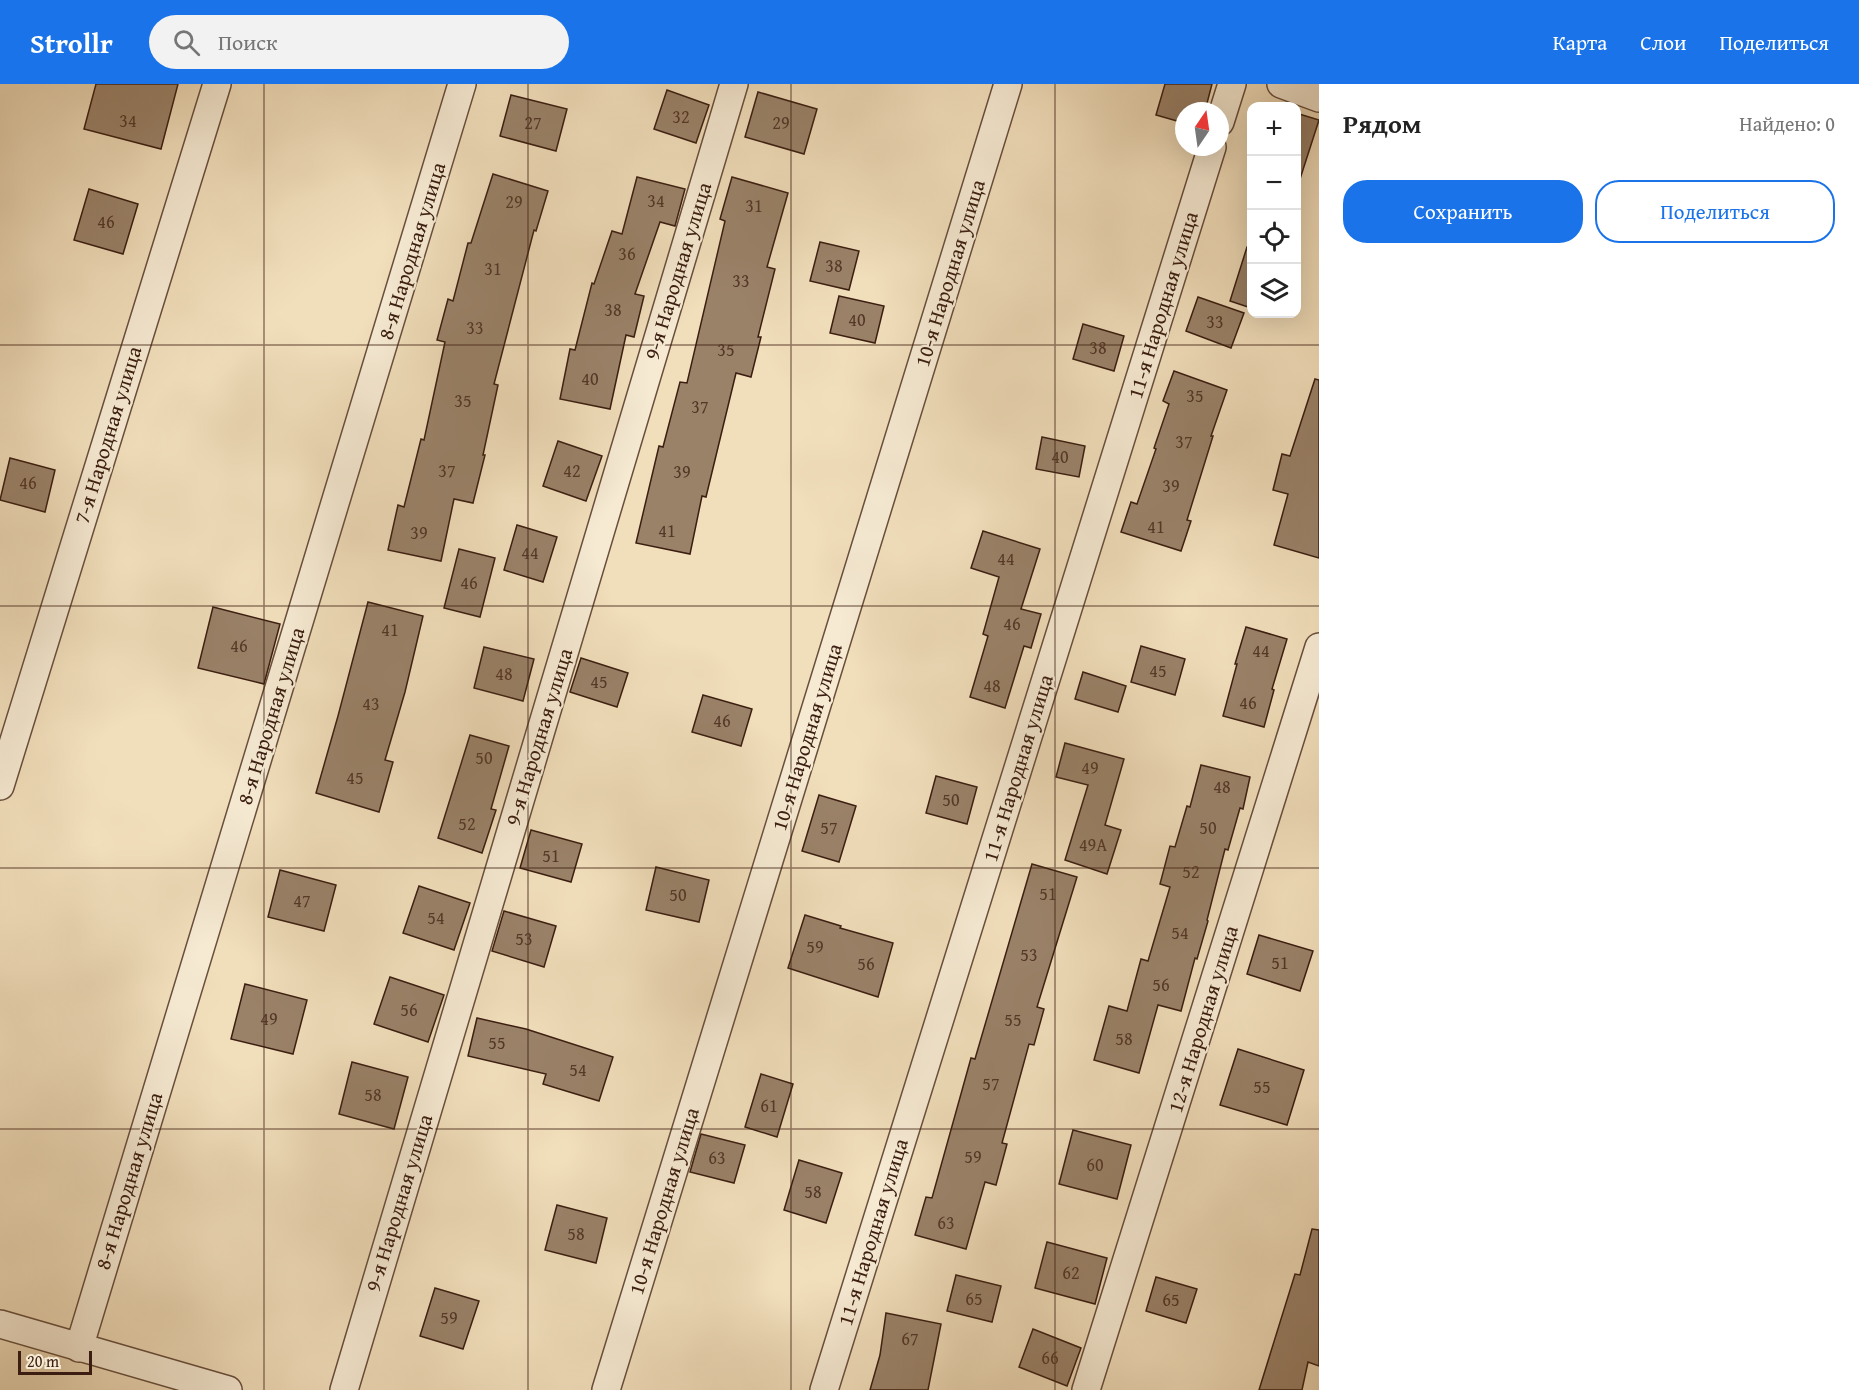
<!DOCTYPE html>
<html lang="ru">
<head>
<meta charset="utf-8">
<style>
	body { margin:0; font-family:"Gentium Book Plus",serif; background:#f2f2f2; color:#222 }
	.controls { position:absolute; right:18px; top:18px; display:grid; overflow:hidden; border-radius:12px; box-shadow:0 6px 24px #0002 }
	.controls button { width:54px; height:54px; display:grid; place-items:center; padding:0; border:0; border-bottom:2px solid #e0e0e0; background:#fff; color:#222; font:30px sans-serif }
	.compass { position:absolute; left:1175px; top:18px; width:54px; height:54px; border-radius:50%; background:#fff; box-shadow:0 6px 24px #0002; rotate:13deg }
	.scale { position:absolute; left:18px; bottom:15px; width:74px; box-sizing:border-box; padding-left:6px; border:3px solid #3b1e11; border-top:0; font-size:16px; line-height:21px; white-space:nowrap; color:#3b1e11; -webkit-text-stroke:4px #f6ead3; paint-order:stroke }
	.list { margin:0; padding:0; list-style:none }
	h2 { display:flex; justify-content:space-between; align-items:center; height:78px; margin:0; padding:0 24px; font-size:26px }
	h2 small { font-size:20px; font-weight:400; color:#767676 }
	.actions { display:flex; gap:12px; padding:18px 24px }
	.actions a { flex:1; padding:14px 0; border:2px solid #1a73e8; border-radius:24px; text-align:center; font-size:21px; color:#1a73e8 }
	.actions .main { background:#1a73e8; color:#fff }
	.icon { flex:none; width:33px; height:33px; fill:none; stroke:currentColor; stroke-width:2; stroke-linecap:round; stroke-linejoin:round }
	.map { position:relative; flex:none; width:1319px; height:1306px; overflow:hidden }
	header { display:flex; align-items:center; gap:36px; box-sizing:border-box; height:84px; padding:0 30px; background:#1a73e8; color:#fff }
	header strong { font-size:28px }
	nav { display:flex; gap:33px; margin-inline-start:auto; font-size:21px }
	.search { width:420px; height:54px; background:#f2f2f2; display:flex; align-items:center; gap:15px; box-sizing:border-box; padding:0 21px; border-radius:33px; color:#767676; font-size:22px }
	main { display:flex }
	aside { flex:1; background:#fff }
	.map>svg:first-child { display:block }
	.building { fill:#9a8269; stroke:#3b1e11; stroke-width:1.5 }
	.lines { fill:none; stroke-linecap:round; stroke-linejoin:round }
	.minor-casing { stroke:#684e3c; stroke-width:30 }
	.minor { stroke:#f6ead3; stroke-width:27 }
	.grid { fill:none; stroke:#3b1e11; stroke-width:1.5; stroke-opacity:0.55 }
	.labels { text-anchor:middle; stroke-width:4.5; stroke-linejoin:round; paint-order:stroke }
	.number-label { font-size:18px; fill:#533727 }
	.street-label { font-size:21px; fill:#3b1e11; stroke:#f6ead3 }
</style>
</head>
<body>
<header>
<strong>Strollr</strong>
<div class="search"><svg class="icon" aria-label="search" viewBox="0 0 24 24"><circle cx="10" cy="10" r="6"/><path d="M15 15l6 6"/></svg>Поиск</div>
<nav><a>Карта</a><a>Слои</a><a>Поделиться</a></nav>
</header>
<main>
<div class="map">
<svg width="1319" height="1306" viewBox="0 0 1319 1306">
	<rect width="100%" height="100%" fill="#f1debb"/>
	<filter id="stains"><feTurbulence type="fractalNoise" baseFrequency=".00333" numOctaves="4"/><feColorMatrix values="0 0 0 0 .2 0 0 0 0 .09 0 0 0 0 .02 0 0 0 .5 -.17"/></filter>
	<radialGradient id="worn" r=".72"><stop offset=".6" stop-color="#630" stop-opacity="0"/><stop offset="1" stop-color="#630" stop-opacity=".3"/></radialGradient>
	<g class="building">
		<polygon points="96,0 178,0 161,65 84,45"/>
		<polygon points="1165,0 1212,0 1205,27 1184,27 1184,39 1156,31"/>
		<polygon points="667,6 709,21 696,59 654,45"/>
		<polygon points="758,8 817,25 804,70 745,53"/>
		<polygon points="511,11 567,25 556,67 500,52"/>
		<polygon points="1296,29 1319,36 1300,95 1296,95"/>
		<polygon points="493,90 548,107 536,147 534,146 494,300 498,301 483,371 485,371 473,419 454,415 441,477 388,466 398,421 404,423 421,355 424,356 445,258 437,256 448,215 453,217 468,159 471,159"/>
		<polygon points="637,93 685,105 675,142 660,138 635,210 644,212 634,253 626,251 610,325 560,315 570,265 575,266 592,199 594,200 612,147 622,150"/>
		<polygon points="732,93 788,109 767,183 775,185 758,253 761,253 751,293 736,289 706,413 702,412 690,470 636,459 659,362 663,363 680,298 687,299 725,137 720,135"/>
		<polygon points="89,105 138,120 123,170 74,156"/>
		<polygon points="820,158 859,167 849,206 810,197"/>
		<polygon points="1247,163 1251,163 1251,224 1230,217"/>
		<polygon points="839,212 884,222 875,259 830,249"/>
		<polygon points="1198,213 1244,229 1231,264 1186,247"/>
		<polygon points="1083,240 1124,252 1114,287 1073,275"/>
		<polygon points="1174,287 1227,306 1211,352 1213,352 1187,436 1191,437 1181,467 1121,448 1131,418 1137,420 1156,365 1154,364 1169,320 1163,317"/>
		<polygon points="1315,295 1319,296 1319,474 1274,461 1288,410 1273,406 1282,370 1290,372"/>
		<polygon points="1042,353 1085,362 1079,393 1036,385"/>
		<polygon points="558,357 602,372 586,417 543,402"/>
		<polygon points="10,374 55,386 45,428 0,416"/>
		<polygon points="517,441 557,453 543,498 504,486"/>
		<polygon points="983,447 1040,465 1021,525 1041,530 1031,564 1024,562 1005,624 970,613 988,552 983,550 999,493 971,484"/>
		<polygon points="459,465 495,474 480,533 444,524"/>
		<polygon points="368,518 423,532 405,608 385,676 393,678 379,728 316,709 338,632"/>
		<polygon points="213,523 280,540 264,600 198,584"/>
		<polygon points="1246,543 1287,555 1272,605 1274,606 1264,643 1223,632 1237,580 1235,580"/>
		<polygon points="1141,562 1185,575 1175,611 1131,598"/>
		<polygon points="484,563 534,575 523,617 474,604"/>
		<polygon points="581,574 628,589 617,623 570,608"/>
		<polygon points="1083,588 1126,602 1118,628 1075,615"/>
		<polygon points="703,611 752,625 741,662 692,648"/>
		<polygon points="470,651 509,662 491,725 496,726 482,769 438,754"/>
		<polygon points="1065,659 1124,675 1105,741 1121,746 1107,790 1065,776 1088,701 1056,693"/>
		<polygon points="1201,681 1250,693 1243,725 1240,724 1228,766 1225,765 1207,836 1208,837 1197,875 1195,874 1181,927 1158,921 1139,989 1094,976 1109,922 1127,927 1141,875 1148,877 1170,803 1160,800 1170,762 1175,763 1187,722 1190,723"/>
		<polygon points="936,692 977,703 967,740 926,729"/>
		<polygon points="819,711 856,722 839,778 802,767"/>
		<polygon points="531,746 582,760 571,798 520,784"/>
		<polygon points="1032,780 1077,793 1037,923 1044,925 1034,961 1029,960 1002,1059 1007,1060 996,1101 985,1098 966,1165 915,1151 926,1113 932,1114 971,974 975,975"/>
		<polygon points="656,783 709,796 699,838 646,826"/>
		<polygon points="280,786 336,801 324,847 268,833"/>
		<polygon points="419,802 470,819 454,866 403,849"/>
		<polygon points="504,827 556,842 544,883 492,867"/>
		<polygon points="805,831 841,842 840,844 893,859 878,913 788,884"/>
		<polygon points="1259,851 1313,867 1300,907 1247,890"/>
		<polygon points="390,893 444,911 428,958 374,940"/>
		<polygon points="245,900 307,916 293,970 231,955"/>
		<polygon points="477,934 526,945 613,973 599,1017 543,1000 546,990 468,972"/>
		<polygon points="1238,965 1304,986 1287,1041 1220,1021"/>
		<polygon points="352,978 408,993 394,1045 339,1030"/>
		<polygon points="761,990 793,1000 777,1053 745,1043"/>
		<polygon points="1073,1046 1131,1061 1117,1115 1059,1100"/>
		<polygon points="701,1050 745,1061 734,1099 690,1088"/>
		<polygon points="799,1076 842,1089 826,1139 784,1126"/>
		<polygon points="557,1121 607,1134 596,1179 545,1166"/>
		<polygon points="1312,1145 1319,1146 1319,1282 1308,1278 1302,1306 1259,1306 1295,1190 1300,1191"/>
		<polygon points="1047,1158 1107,1174 1095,1220 1035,1204"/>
		<polygon points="956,1191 1001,1202 992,1238 947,1227"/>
		<polygon points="1156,1193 1197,1205 1186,1239 1146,1227"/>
		<polygon points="435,1204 479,1217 463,1265 420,1252"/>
		<polygon points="886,1229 941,1240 928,1306 870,1306 880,1271"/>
		<polygon points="1033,1245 1081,1264 1067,1302 1019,1283"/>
	</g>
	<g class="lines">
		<defs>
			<g id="minor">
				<polyline points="1281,0 1319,14"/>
				<polyline points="1220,38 1232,0"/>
				<polyline points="0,702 217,0"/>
				<polyline points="0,1240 228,1306"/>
				<polyline points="79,1264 462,0"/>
				<polyline points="344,1306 734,0"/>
				<polyline points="606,1306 1008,0"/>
				<polyline points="824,1306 1212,63"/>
				<polyline points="1086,1306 1319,563"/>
			</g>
		</defs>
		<use href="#minor" class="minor-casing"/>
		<use href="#minor" class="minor"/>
	</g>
	<path class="grid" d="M264 0V1306M528 0V1306M791 0V1306M1055 0V1306M0 261H1319M0 522H1319M0 784H1319M0 1045H1319"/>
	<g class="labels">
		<g class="number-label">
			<text x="681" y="39">32</text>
			<text x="128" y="43">34</text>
			<text x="533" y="45">27</text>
			<text x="781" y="45">29</text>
			<text x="656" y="123">34</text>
			<text x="514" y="124">29</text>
			<text x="754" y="128">31</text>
			<text x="106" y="144">46</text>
			<text x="627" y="176">36</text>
			<text x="834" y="188">38</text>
			<text x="493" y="191">31</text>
			<text x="741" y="203">33</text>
			<text x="613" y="232">38</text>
			<text x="857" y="242">40</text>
			<text x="1215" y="244">33</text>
			<text x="475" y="250">33</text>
			<text x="1098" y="270">38</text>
			<text x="726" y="272">35</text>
			<text x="590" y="301">40</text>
			<text x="1195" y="318">35</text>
			<text x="463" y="323">35</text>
			<text x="700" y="329">37</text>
			<text x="1184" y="364">37</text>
			<text x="1060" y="379">40</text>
			<text x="447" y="393">37</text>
			<text x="572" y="393">42</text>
			<text x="682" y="394">39</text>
			<text x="28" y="405">46</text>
			<text x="1171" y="408">39</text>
			<text x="1156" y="449">41</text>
			<text x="667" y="453">41</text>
			<text x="419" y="455">39</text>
			<text x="530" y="475">44</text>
			<text x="1006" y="481">44</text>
			<text x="469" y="505">46</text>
			<text x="1012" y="546">46</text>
			<text x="390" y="552">41</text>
			<text x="239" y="568">46</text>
			<text x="1261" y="573">44</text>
			<text x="1158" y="593">45</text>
			<text x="504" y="596">48</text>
			<text x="599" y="604">45</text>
			<text x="992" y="608">48</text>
			<text x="1248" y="625">46</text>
			<text x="371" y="626">43</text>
			<text x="722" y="643">46</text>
			<text x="484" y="680">50</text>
			<text x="1090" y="690">49</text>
			<text x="355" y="700">45</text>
			<text x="1222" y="709">48</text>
			<text x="951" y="722">50</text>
			<text x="467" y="746">52</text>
			<text x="829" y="750">57</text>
			<text x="1208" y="750">50</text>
			<text x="1093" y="767">49А</text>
			<text x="551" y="778">51</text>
			<text x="1191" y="794">52</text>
			<text x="1048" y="816">51</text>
			<text x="678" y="817">50</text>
			<text x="302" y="823">47</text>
			<text x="436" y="840">54</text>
			<text x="1180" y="855">54</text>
			<text x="524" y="861">53</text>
			<text x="815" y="869">59</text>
			<text x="1029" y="877">53</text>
			<text x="1280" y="885">51</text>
			<text x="866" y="886">56</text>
			<text x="1161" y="907">56</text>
			<text x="409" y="932">56</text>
			<text x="269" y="941">49</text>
			<text x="1013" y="942">55</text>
			<text x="1124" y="961">58</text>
			<text x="497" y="965">55</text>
			<text x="578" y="992">54</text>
			<text x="991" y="1006">57</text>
			<text x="1262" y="1009">55</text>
			<text x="373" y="1017">58</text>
			<text x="769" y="1028">61</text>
			<text x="973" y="1079">59</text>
			<text x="717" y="1080">63</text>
			<text x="1095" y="1087">60</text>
			<text x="813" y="1114">58</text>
			<text x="946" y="1145">63</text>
			<text x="576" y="1156">58</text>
			<text x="1071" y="1195">62</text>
			<text x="974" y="1221">65</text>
			<text x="1171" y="1222">65</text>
			<text x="449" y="1240">59</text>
			<text x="910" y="1261">67</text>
			<text x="1050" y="1280">66</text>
		</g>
		<g class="street-label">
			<text transform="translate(412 167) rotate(-73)" y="7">8-я Народная улица</text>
			<text transform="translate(678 187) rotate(-73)" y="7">9-я Народная улица</text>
			<text transform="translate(950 189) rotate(-73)" y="7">10-я Народная улица</text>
			<text transform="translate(1163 221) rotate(-73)" y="7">11-я Народная улица</text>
			<text transform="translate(108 351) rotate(-73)" y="7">7-я Народная улица</text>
			<text transform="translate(271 632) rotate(-73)" y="7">8-я Народная улица</text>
			<text transform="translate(539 653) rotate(-73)" y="7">9-я Народная улица</text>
			<text transform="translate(807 653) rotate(-73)" y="7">10-я Народная улица</text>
			<text transform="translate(1018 684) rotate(-73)" y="7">11-я Народная улица</text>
			<text transform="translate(1203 935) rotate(-73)" y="7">12-я Народная улица</text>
			<text transform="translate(129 1097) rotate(-73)" y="7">8-я Народная улица</text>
			<text transform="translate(664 1117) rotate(-73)" y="7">10-я Народная улица</text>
			<text transform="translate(399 1119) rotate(-73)" y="7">9-я Народная улица</text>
			<text transform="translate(873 1148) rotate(-73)" y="7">11-я Народная улица</text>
		</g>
	</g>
	<rect width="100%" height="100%" filter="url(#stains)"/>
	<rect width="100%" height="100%" fill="url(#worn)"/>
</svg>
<div class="controls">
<button>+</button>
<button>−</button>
<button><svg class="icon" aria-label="locate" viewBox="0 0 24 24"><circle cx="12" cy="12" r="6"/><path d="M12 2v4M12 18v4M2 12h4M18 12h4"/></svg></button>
<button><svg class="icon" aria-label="layers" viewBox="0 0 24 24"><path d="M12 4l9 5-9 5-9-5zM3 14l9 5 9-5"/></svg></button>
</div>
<svg class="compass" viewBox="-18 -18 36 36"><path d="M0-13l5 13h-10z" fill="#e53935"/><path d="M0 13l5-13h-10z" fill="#767676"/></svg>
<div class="scale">20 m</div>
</div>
<aside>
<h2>Рядом<small>Найдено: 0</small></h2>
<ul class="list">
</ul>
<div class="actions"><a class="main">Сохранить</a><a>Поделиться</a></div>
</aside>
</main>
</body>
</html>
